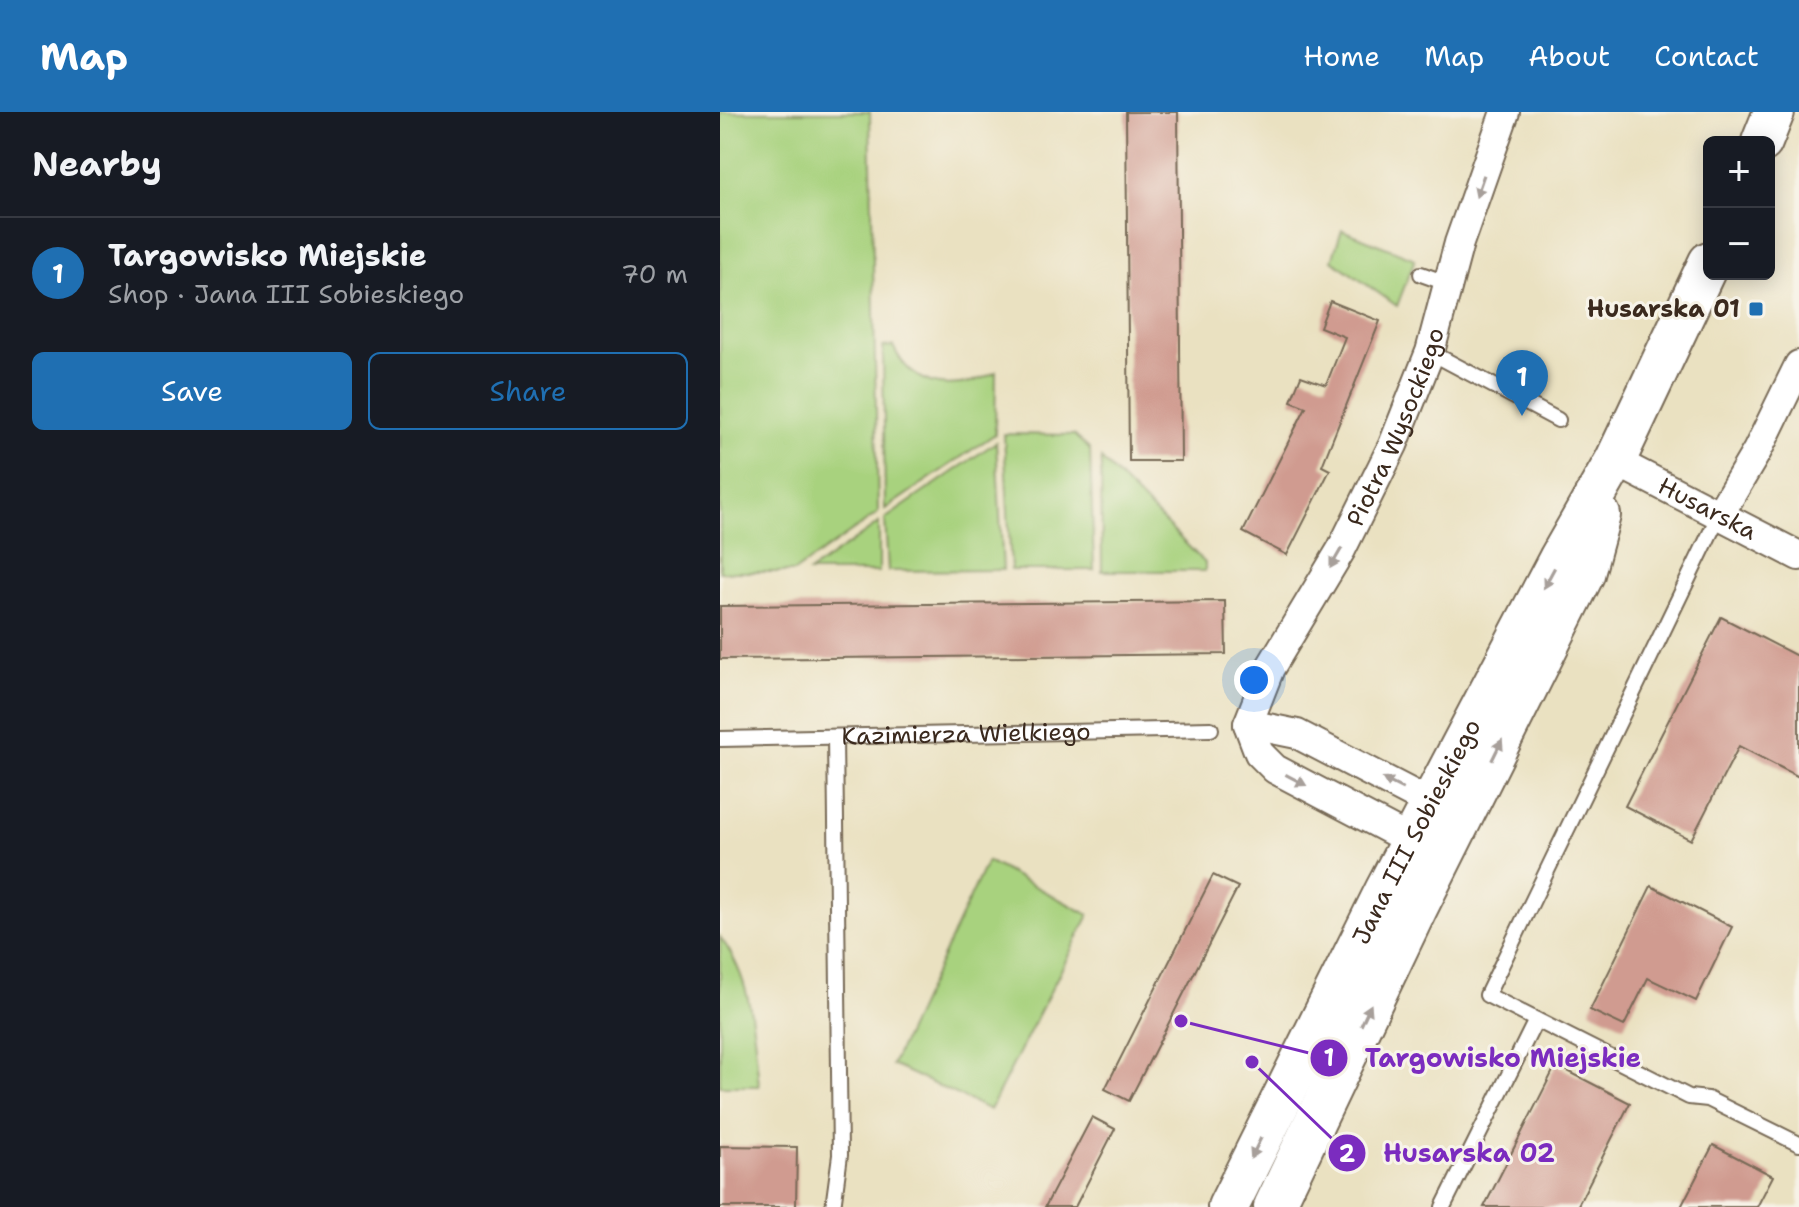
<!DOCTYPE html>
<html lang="en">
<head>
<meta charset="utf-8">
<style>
	body { margin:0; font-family:"Shantell Sans",sans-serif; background:#20242c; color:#f1f3f6 }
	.controls { position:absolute; right:24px; top:24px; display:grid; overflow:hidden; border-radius:12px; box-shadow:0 4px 20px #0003 }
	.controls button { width:72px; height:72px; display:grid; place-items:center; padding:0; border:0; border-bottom:2px solid #363941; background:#171b24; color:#f1f3f6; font:40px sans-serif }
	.you { position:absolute; left:534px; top:568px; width:28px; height:28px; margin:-20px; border:6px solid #fff; border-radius:50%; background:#1a73e8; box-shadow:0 0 0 12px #1a73e833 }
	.badge { display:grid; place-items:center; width:52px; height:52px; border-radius:50%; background:#1f6fb2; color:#fff; font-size:26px; font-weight:700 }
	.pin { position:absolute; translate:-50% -66px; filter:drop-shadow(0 2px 4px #0008) }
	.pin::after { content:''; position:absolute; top:42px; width:28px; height:24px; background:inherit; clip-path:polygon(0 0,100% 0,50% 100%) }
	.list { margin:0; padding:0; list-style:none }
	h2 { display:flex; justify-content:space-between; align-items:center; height:104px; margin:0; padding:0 32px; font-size:34px }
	h2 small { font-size:26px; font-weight:400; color:#9ea1a6 }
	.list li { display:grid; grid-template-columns:52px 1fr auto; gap:24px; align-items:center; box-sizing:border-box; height:112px; padding:0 32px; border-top:2px solid #363941 }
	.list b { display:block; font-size:30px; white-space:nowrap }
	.list p { margin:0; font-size:26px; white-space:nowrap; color:#9ea1a6 }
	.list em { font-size:26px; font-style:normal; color:#9ea1a6 }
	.actions { display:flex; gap:16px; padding:24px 32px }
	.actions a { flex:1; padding:18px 0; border:2px solid #1f6fb2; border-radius:12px; text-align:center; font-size:28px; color:#1f6fb2 }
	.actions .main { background:#1f6fb2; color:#fff }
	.map { position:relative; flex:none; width:1079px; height:1095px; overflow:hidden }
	header { display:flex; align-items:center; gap:48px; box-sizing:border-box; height:112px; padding:0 40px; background:#1f6fb2; color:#fff }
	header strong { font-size:38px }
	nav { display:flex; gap:44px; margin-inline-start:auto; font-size:28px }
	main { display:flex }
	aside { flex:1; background:#171b24 }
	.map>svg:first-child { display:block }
	.green { fill:#a8d27e; stroke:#727e4e; stroke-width:2 }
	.building { fill:#d09b90 }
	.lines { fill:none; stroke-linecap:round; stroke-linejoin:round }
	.lane-casing { stroke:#786a57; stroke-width:18 }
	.street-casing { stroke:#786a57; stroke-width:32 }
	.secondary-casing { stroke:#786a57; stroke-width:44 }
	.lane { stroke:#fff; stroke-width:14 }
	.street { stroke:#fff; stroke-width:28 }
	.secondary { stroke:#fff; stroke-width:40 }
	.oneway { fill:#a79f9a }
	.poi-dot { fill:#1f6fb2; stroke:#f7f3e8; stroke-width:3 }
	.labels { text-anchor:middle; stroke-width:6; stroke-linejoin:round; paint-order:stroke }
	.poi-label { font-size:24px; font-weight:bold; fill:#3b2a1e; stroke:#f7f3e8; text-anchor:end }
	.street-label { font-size:24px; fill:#3b2a1e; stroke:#f7f3e8 }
	.leader { fill:none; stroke:#7b2cbf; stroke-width:3 }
	.callout-dot { fill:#7b2cbf; stroke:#f7f3e8; stroke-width:3 }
	.mark-label { font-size:24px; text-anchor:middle; font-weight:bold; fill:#fff }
	.callout-label { font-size:26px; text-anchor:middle; font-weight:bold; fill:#7b2cbf; stroke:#f7f3e8; stroke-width:6; stroke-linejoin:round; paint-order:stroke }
</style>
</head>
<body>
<header>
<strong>Map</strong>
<nav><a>Home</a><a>Map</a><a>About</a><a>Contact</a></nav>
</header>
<main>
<aside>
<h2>Nearby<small></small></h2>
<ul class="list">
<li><span class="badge">1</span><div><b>Targowisko Miejskie</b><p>Shop · Jana III Sobieskiego</p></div><em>70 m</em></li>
</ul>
<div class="actions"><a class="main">Save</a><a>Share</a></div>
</aside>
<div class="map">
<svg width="1079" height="1095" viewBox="0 0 1079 1095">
	<rect width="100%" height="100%" fill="#f7f3e8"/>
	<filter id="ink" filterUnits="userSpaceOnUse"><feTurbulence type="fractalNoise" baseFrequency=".0125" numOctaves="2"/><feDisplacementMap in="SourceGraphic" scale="16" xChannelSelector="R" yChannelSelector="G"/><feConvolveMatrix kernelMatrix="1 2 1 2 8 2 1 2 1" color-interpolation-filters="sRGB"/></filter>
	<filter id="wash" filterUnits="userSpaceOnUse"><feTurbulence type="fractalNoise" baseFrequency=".006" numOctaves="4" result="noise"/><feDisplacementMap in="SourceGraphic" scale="32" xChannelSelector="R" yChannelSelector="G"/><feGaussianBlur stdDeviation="1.8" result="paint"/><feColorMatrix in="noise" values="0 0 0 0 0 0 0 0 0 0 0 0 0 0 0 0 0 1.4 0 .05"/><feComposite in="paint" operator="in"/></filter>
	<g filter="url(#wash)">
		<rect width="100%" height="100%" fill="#eae1c1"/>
		<g class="green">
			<polygon points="0,0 150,0 158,401 74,460 0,460"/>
			<polygon points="622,118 695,147 677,194 612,148"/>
			<path d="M173 234C194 280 237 280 276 260L275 322 165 397 163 235Z"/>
			<polygon points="284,322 354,323 370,338 374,458 291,458"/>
			<polygon points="276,330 283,458 168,459 165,407"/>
			<polygon points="381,347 485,451 485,459 382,459"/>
			<polygon points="159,411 159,460 89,460"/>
			<polygon points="267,749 369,803 270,998 172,953"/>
			<path d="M0 825C33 868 34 922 39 974H0Z"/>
		</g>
		<g id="blocks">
			<g class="building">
				<polygon points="406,0 458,0 461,349 409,349"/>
				<polygon points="610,189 660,209 602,354 610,358 567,443 523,420 586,295 571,289 581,264 606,273 625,225 600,215"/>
				<polygon points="505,489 506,542 0,547 0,494"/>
				<polygon points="1001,505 1079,545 1079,665 1019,634 971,728 905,694"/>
				<polygon points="493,763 518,775 409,989 385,977"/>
				<polygon points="931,774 1012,815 976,889 928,866 904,914 870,898"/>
				<polygon points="836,953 910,991 857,1095 764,1095"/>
				<polygon points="372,1005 395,1017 355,1095 325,1095"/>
				<polygon points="993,1033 1053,1064 1037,1095 961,1095"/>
				<polygon points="0,1034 77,1035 76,1095 0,1095"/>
			</g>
		</g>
	</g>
	<g filter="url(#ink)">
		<use href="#blocks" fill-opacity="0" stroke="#786a57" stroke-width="2"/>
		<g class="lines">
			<defs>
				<g id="lane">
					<polyline points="701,162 729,172"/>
					<polyline points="710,240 838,308"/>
					<polyline points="999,403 767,883 969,985 988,987 1079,1032"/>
					<path id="s1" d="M0 627 491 617"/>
					<polyline points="113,1095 120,1043 115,625"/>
					<polyline points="723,1095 816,908"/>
				</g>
				<g id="street">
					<path id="s2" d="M895 349 1079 444"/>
					<polyline points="999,403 1037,339 1079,253"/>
					<polyline points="528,612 577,622 727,700"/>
					<path id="s3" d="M705 736 555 657 539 641 528 612 550 556 621 438 673 333 710 240 739 131 785 0"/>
				</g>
				<g id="secondary">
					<polyline points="1042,30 1054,0"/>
					<path id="s4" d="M508 1095 665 779 839 447 895 349 989 150"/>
					<polyline points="554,1095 697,796 864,462 880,403"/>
				</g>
			</defs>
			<use href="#lane" class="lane-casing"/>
			<use href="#street" class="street-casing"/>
			<use href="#secondary" class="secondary-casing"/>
			<use href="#lane" class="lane"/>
			<use href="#street" class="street"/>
			<use href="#secondary" class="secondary"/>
		</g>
		<defs><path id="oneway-solid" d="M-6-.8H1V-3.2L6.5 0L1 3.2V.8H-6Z" transform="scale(2)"/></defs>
		<g class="oneway">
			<use href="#oneway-solid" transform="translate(760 74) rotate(109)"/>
			<use href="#oneway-solid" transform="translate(616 446) rotate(120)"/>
			<use href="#oneway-solid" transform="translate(829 466) rotate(118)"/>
			<use href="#oneway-solid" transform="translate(777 638) rotate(-64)"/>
			<use href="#oneway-solid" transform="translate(576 668) rotate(28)"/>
			<use href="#oneway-solid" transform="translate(673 672) rotate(-153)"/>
			<use href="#oneway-solid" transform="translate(646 903) rotate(-65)"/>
			<use href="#oneway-solid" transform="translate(536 1036) rotate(116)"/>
		</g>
	</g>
	<rect class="poi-dot" x="1028" y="189" width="16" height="16" rx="4"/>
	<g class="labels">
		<g class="poi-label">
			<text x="1020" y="205">Husarska 01</text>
		</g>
		<g class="street-label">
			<text dy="8" stroke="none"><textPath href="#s3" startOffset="556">Piotra Wysockiego</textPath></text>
			<text dy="8" stroke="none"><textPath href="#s2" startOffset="104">Husarska</textPath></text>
			<text dy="8" stroke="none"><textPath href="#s1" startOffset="246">Kazimierza Wielkiego</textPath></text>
			<text dy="8" stroke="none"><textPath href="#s4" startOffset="420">Jana III Sobieskiego</textPath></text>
		</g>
	</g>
	<path class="leader" d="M461 909L609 946M532 950L627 1041"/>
	<g class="callout-dot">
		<circle cx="461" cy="909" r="8"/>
		<circle cx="532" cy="950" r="8"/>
		<circle cx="609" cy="946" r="20"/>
		<circle cx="627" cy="1041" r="20"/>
	</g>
	<g class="mark-label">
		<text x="609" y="954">1</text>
		<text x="627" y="1050">2</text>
	</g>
	<g class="callout-label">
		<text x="783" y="955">Targowisko Miejskie</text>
		<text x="749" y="1050">Husarska 02</text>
	</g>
</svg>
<div class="controls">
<button>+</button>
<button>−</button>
</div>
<div class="you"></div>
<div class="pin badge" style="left:802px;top:304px">1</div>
</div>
</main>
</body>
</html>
